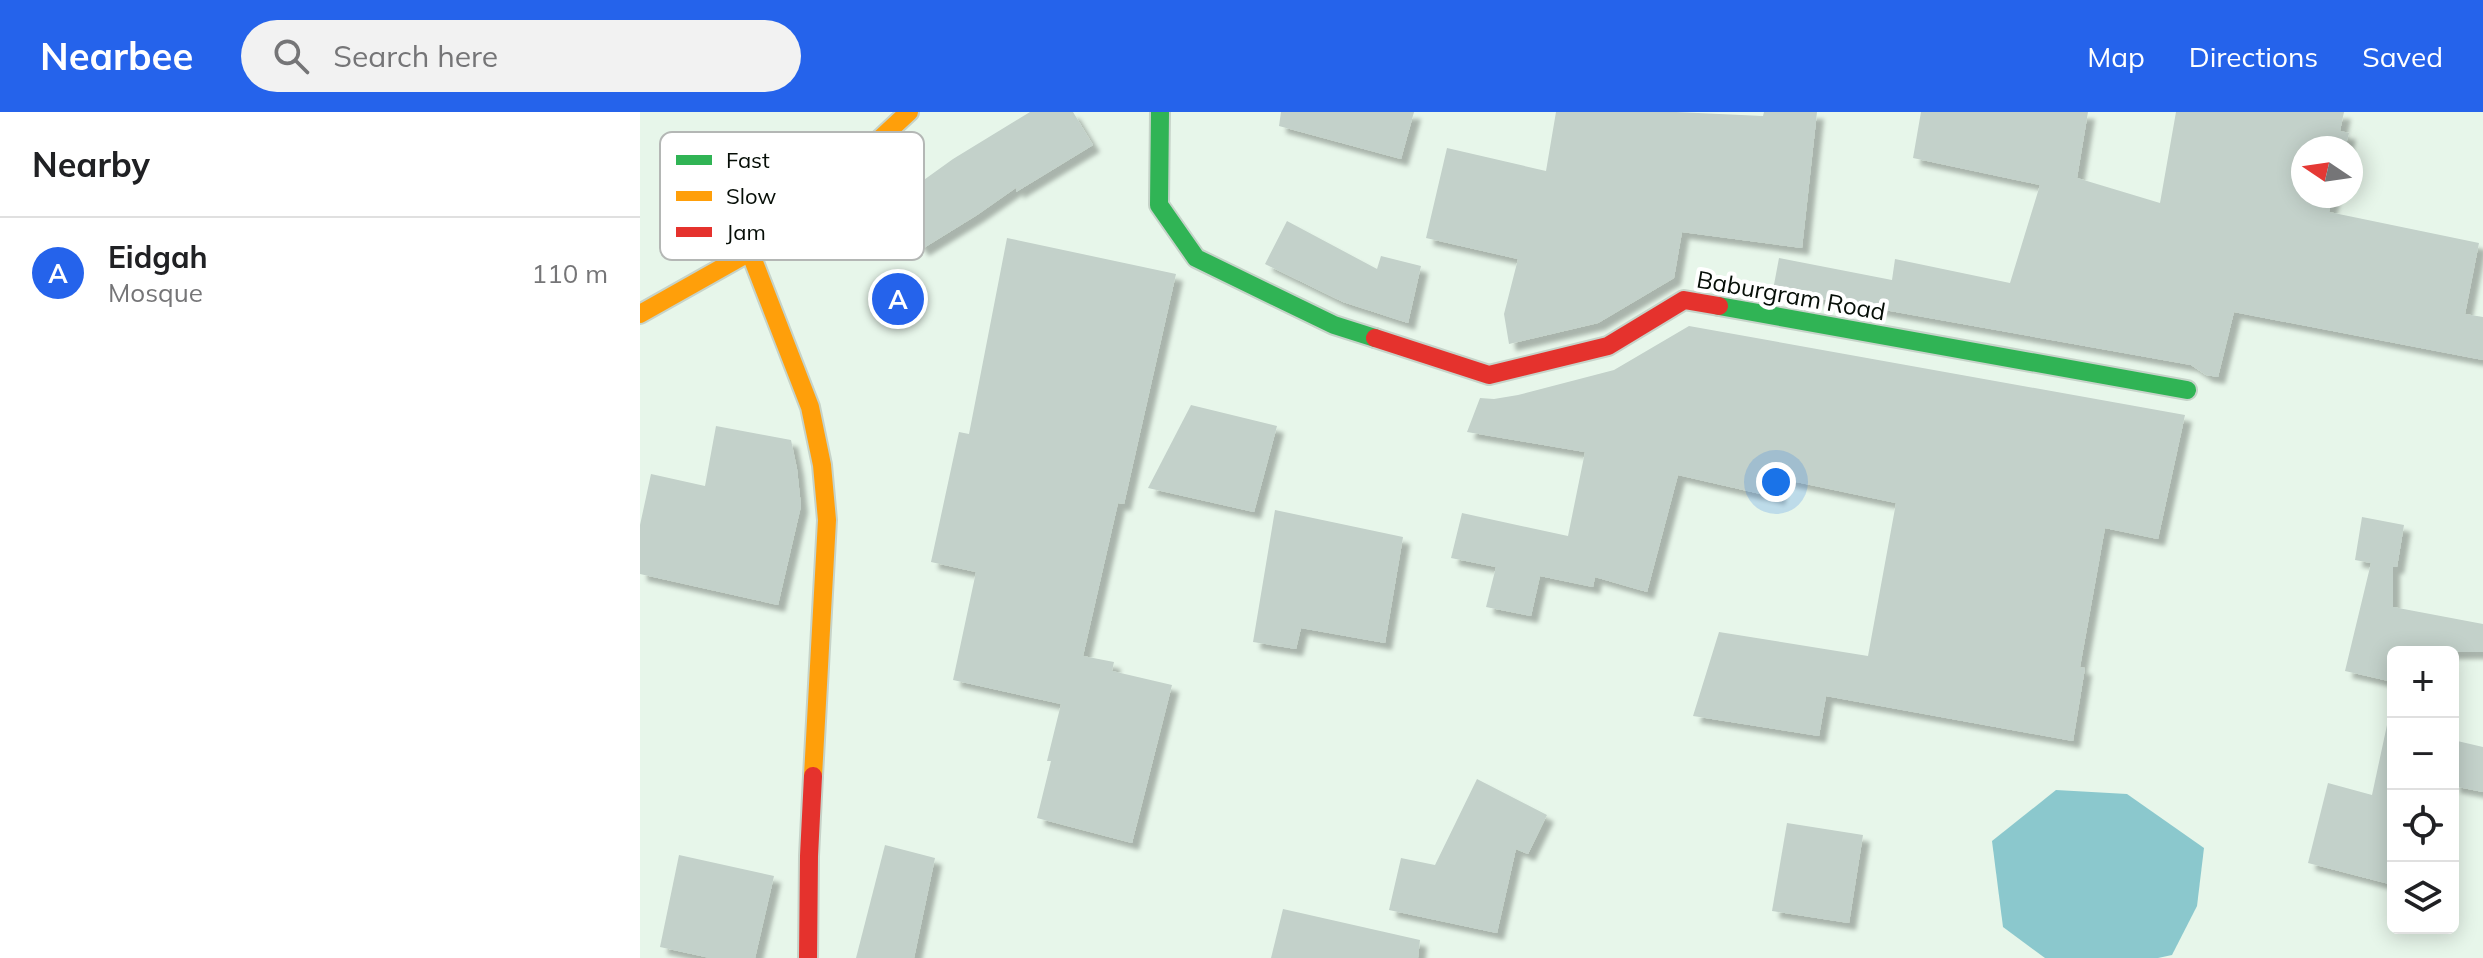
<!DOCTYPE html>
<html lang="en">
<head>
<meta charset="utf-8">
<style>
	body { margin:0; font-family:Mulish,sans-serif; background:#f2f2f2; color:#202124 }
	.controls { position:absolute; right:24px; bottom:24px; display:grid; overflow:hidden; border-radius:12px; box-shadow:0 4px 20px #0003 }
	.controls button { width:72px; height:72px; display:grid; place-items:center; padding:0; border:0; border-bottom:2px solid #e0e0e0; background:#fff; color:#202124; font:40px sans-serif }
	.compass { position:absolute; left:1651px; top:24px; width:72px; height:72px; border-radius:50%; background:#fff; box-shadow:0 4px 20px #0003; rotate:283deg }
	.you { position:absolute; left:1136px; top:370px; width:28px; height:28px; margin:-20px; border:6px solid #fff; border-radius:50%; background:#1a73e8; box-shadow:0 0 0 12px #1a73e833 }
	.badge { display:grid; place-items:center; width:52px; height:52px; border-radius:50%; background:#2563eb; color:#fff; font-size:26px; font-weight:700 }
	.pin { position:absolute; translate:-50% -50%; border:4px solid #fff; box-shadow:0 2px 8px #0006 }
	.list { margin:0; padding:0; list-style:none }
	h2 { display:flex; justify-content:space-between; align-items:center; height:104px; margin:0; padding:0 32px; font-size:34px }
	h2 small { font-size:26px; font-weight:400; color:#757577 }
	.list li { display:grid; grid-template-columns:52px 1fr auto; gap:24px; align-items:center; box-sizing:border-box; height:112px; padding:0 32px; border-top:2px solid #e0e0e0 }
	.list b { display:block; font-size:30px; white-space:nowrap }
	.list p { margin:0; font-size:26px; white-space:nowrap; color:#757577 }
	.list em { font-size:26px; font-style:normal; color:#757577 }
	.icon { flex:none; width:44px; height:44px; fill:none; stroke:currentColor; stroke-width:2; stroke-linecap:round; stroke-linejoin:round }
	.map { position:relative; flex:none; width:1843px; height:846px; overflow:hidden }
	header { display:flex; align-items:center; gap:48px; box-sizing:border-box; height:112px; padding:0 40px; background:#2563eb; color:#fff }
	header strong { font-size:38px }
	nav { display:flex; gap:44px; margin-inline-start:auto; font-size:28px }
	.search { width:560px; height:72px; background:#f2f2f2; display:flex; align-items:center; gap:20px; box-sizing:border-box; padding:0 28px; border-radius:44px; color:#757577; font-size:30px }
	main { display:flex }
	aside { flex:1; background:#fff }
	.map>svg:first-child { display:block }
	.water { fill:#8bc8cd }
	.building { fill:#c3d1ca; filter:url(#shadow) }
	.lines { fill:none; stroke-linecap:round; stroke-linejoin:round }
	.fast-casing { stroke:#c6d3c9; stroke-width:22 }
	.slow-casing { stroke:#c6d3c9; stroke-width:22 }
	.jam-casing { stroke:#c6d3c9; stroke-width:22 }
	.fast { stroke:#30b455; stroke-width:18 }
	.slow { stroke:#ff9f0a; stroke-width:18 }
	.jam { stroke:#e5322d; stroke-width:18 }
	.labels { text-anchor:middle; stroke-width:8; stroke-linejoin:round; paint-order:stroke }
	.street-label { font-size:24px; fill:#060e07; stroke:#fff }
	.key { fill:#fff; stroke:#b4b7b5; stroke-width:2 }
	.key-label { font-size:22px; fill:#060e07 }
</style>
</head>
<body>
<header>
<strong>Nearbee</strong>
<div class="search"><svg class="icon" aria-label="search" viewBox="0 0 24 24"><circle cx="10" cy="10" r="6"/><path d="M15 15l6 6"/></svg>Search here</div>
<nav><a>Map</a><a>Directions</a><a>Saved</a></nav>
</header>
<main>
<aside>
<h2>Nearby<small></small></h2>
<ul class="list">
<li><span class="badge">A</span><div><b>Eidgah</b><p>Mosque</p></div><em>110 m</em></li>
</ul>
</aside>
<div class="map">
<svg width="1843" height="846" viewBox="0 0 1843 846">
	<defs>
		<filter id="shadow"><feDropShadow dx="7" dy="7" stdDeviation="2" flood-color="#0004"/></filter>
	</defs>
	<rect width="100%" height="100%" fill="#e7f6ea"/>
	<polygon class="water" points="1416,678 1487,682 1564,736 1557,794 1532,843 1518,846 1405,846 1363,815 1352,729"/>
	<g class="building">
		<polygon points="390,0 433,0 453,33 376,80 377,75 337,103 282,137 249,93 313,47"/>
		<polygon points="641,0 774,0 761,47 639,14"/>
		<polygon points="916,0 1036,0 1123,4 1124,0 1177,0 1162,136 1042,120 1034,166 958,211 869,232 864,202 878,147 786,126 807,36 906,59"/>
		<polygon points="1281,0 1448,0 1437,66 1520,91 1536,0 1704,0 1700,19 1709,21 1705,36 1663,36 1663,84 1693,84 1689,100 1839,131 1825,202 1843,205 1843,248 1594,200 1578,265 1566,263 1551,253 1133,178 1139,146 1252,168 1255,147 1370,171 1400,73 1273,46"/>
		<polygon points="647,109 737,157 741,144 781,154 768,211 703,190 625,152"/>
		<polygon points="367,126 536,162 484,392 478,391 443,544 474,550 472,559 532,573 492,731 397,706 411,649 407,649 421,592 313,568 336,460 291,450 319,320 329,322"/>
		<polygon points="1049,214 1545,303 1518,427 1465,416 1440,555 1445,556 1433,629 1186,584 1179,624 1053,604 1079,520 1228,544 1256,391 1142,367 1138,386 1038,363 1007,480 955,465 953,475 900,464 891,504 846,495 856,455 811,446 822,401 928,424 945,340 827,320 840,286 854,287 878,283 974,258"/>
		<polygon points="551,293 637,314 614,400 508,376"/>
		<polygon points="76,314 151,328 157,357 161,394 138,493 0,462 0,413 11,362 65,374"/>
		<polygon points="635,398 763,425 745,531 661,516 656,537 613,530"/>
		<polygon points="1722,405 1764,413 1757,455 1753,455 1753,495 1843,512 1843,540 1753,540 1753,570 1705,559 1731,451 1715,448"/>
		<polygon points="1747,613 1753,615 1753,773 1668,751 1688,671 1732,683"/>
		<polygon points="1813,628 1843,635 1843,680 1813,674"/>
		<polygon points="837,667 907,703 888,742 876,737 857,821 749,798 761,746 795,753"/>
		<polygon points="1147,711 1223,723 1209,811 1132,799"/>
		<polygon points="245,733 295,746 274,846 216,846"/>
		<polygon points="39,743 134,764 115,846 70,846 20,835"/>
		<polygon points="643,797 780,828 778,846 631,846"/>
	</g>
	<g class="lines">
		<defs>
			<g id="fast">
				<polyline points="520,0 519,93 556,146 694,213 735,226"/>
				<polyline points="1079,194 1547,278"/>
			</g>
			<g id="slow">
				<polyline points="110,140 170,295 182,353 187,408 173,664"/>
				<polyline points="0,202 110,140 198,66 269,0"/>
			</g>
			<g id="jam">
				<polyline points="735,226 849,263 968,234 1044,188 1079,194"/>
				<polyline points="168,846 169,744 173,664"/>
			</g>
		</defs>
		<use href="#fast" class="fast-casing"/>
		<use href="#slow" class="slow-casing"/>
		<use href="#jam" class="jam-casing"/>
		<use href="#fast" class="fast"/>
		<use href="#slow" class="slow"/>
		<use href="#jam" class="jam"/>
	</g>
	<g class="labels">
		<g class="street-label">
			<text transform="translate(1151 184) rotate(10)" y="8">Baburgram Road</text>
		</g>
	</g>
	<rect x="20" y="20" width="264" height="128" rx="12" class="key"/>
	<rect x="36" y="43" width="36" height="10" fill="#30b455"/>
	<rect x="36" y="79" width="36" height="10" fill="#ff9f0a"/>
	<rect x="36" y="115" width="36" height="10" fill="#e5322d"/>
	<g class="key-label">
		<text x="86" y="56">Fast</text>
		<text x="86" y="92">Slow</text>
		<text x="86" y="128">Jam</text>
	</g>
</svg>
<div class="controls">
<button>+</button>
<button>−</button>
<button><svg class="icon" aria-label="locate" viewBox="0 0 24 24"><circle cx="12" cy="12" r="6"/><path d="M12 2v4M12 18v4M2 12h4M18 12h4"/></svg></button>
<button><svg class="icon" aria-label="layers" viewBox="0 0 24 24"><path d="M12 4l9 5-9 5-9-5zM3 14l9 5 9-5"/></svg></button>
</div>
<svg class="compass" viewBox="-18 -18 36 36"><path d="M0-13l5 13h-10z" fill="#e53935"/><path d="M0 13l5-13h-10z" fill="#757577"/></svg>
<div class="you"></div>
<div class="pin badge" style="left:258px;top:187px">A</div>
</div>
</main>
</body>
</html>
